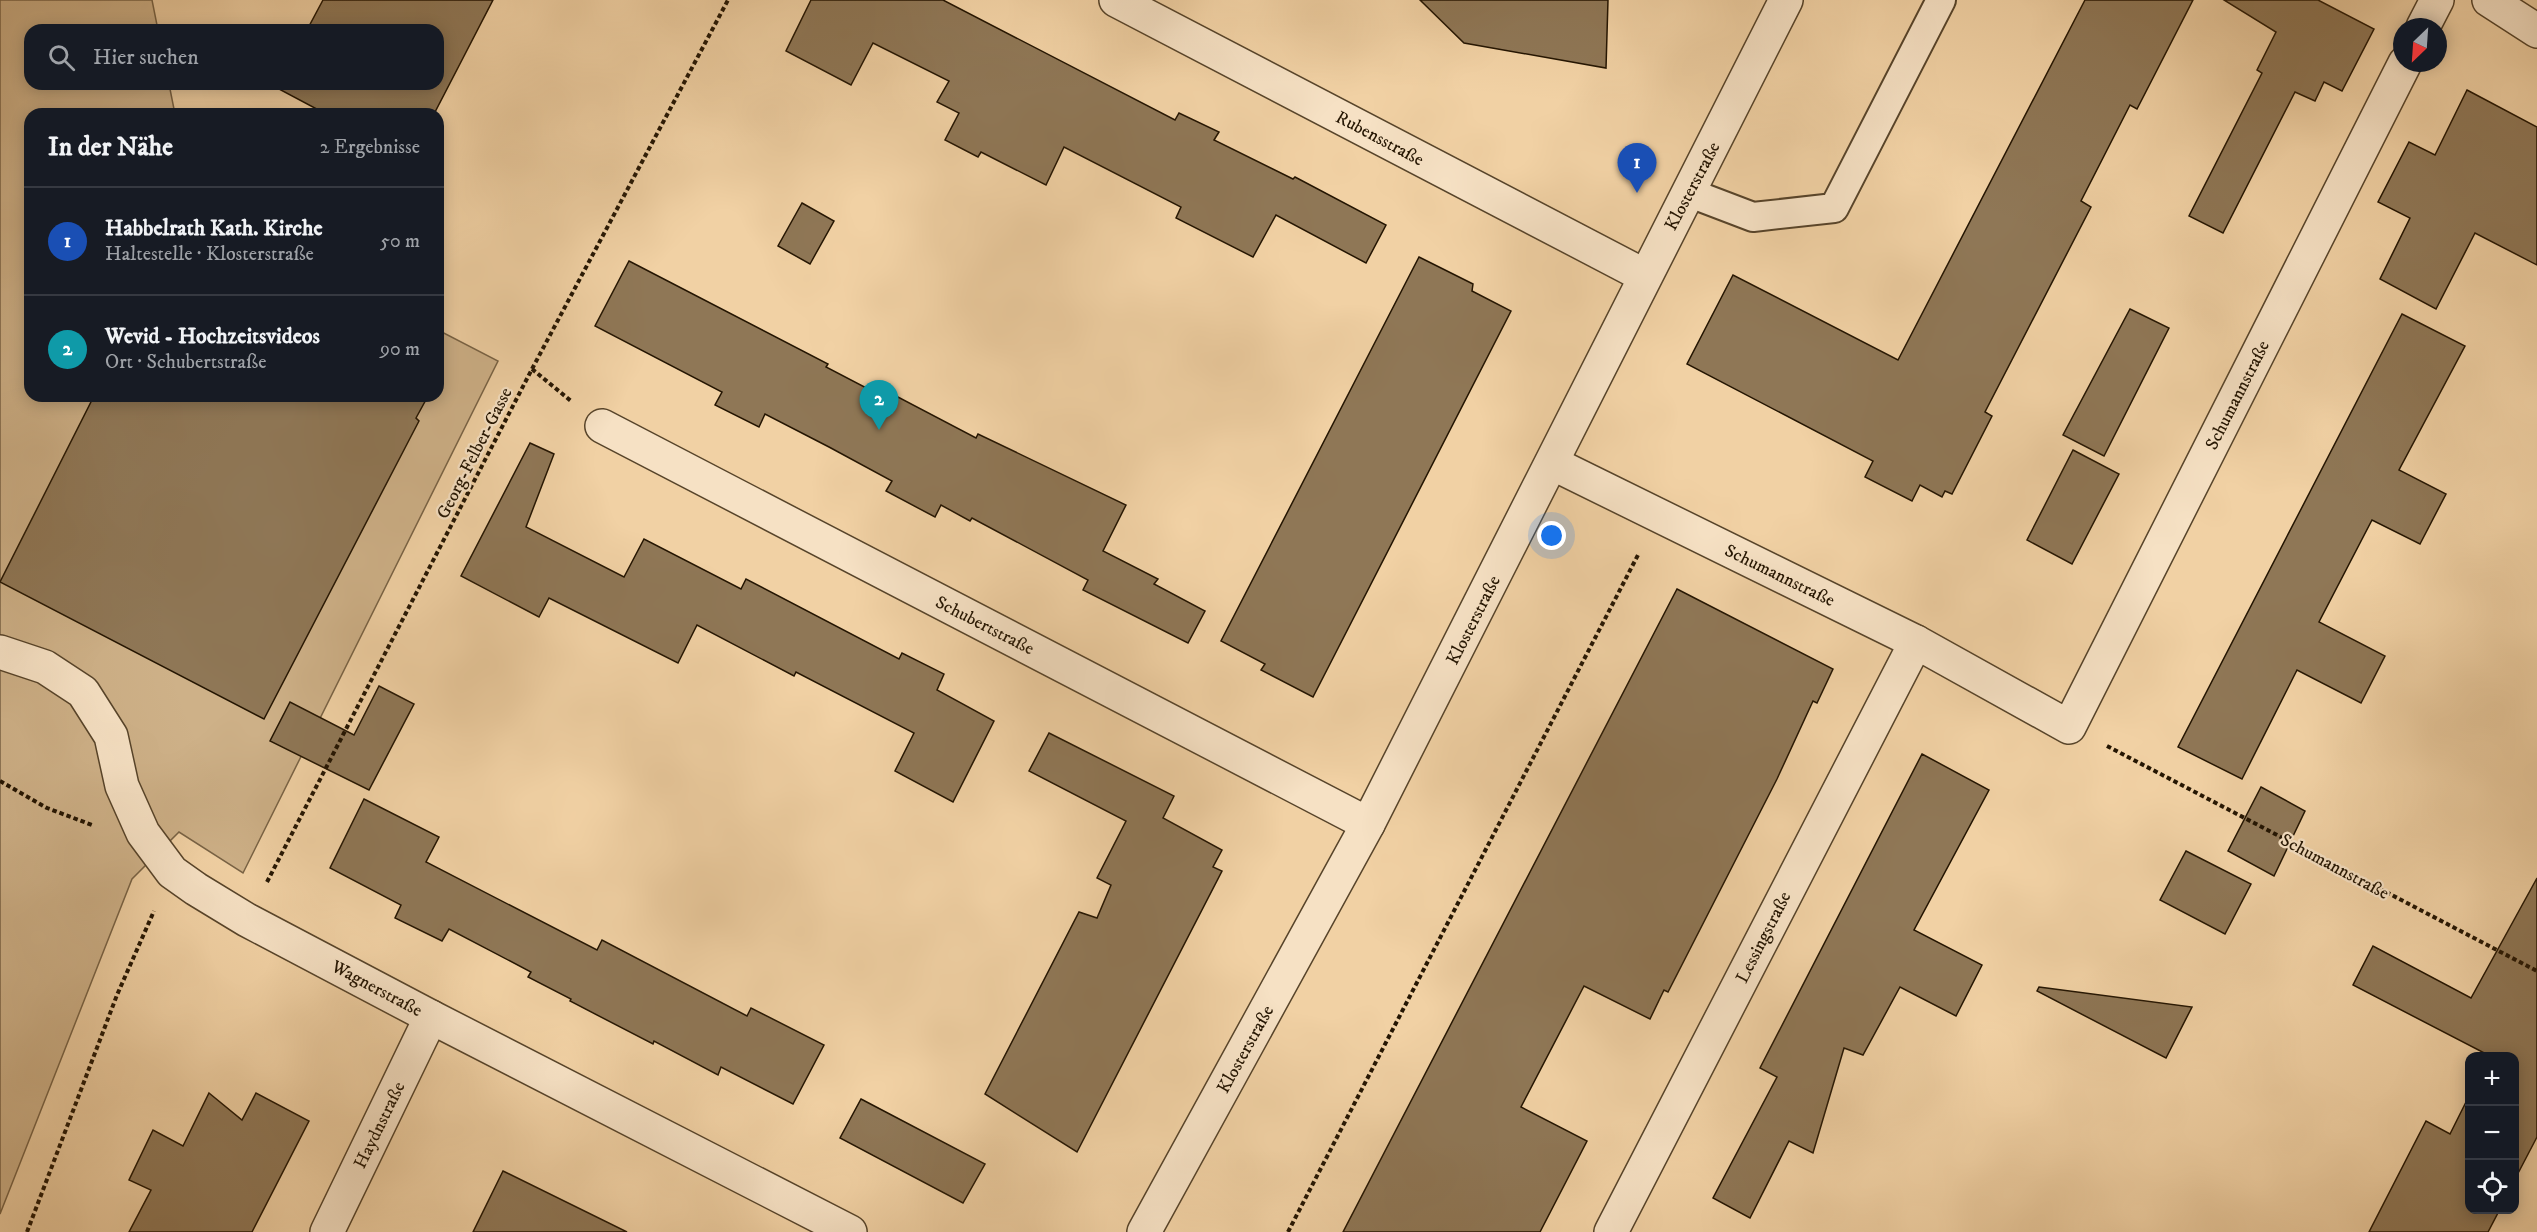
<!DOCTYPE html>
<html lang="de">
<head>
<meta charset="utf-8">
<style>
	body { margin:0; font-family:"IM FELL DW Pica",serif; background:#20242c; color:#f1f3f6 }
	.controls { position:absolute; right:18px; bottom:18px; display:grid; overflow:hidden; border-radius:12px; box-shadow:0 3px 15px #0003 }
	.controls button { width:54px; height:54px; display:grid; place-items:center; padding:0; border:0; border-bottom:2px solid #363941; background:#171b24; color:#f1f3f6; font:30px sans-serif }
	.compass { position:absolute; left:2393px; top:18px; width:54px; height:54px; border-radius:50%; background:#171b24; box-shadow:0 3px 15px #0003; rotate:205deg }
	.you { position:absolute; left:1552px; top:536px; width:21px; height:21px; margin:-15px; border:4px solid #fff; border-radius:50%; background:#1a73e8; box-shadow:0 0 0 9px #1a73e833 }
	.badge { display:grid; place-items:center; width:39px; height:39px; border-radius:50%; background:#1a73e8; color:#fff; font-size:20px; font-weight:700 }
	.pin { position:absolute; translate:-50% -50px; filter:drop-shadow(0 2px 3px #0008) }
	.pin::after { content:''; position:absolute; top:32px; width:21px; height:18px; background:inherit; clip-path:polygon(0 0,100% 0,50% 100%) }
	.list { margin:0; padding:0; list-style:none }
	h2 { display:flex; justify-content:space-between; align-items:center; height:78px; margin:0; padding:0 24px; font-size:26px }
	h2 small { font-size:20px; font-weight:400; color:#9ea1a6 }
	.list li { display:grid; grid-template-columns:39px 1fr auto; gap:18px; align-items:center; box-sizing:border-box; height:108px; padding:0 24px; border-top:2px solid #363941 }
	.list b { display:block; font-size:22px; white-space:nowrap }
	.list p { margin:0; font-size:20px; white-space:nowrap; color:#9ea1a6 }
	.list em { font-size:20px; font-style:normal; color:#9ea1a6 }
	.icon { flex:none; width:33px; height:33px; fill:none; stroke:currentColor; stroke-width:2; stroke-linecap:round; stroke-linejoin:round }
	.map { position:relative; flex:none; width:2537px; height:1232px; overflow:hidden }
	.search { position:absolute; background:#171b24; box-shadow:0 3px 15px #0003; left:24px; top:24px; width:420px; height:66px; display:flex; align-items:center; gap:15px; box-sizing:border-box; padding:0 21px; border-radius:18px; color:#9ea1a6; font-size:22px }
	.panel { position:absolute; background:#171b24; box-shadow:0 3px 15px #0003; left:24px; top:108px; width:420px; height:294px; border-radius:18px }
	.map>svg:first-child { display:block }
	.green { fill:#ceb188; stroke:#796345; stroke-width:1.5 }
	.building { fill:#8f7756; stroke:#241502; stroke-width:1.5 }
	.lines { fill:none; stroke-linecap:round; stroke-linejoin:round }
	.lane-casing { stroke:#57442a; stroke-width:32 }
	.street-casing { stroke:#57442a; stroke-width:36 }
	.path { stroke:#241502; stroke-width:4; stroke-dasharray:4.5 3; stroke-linecap:butt }
	.lane { stroke:#f6e1c4; stroke-width:28 }
	.street { stroke:#f6e1c4; stroke-width:33 }
	.labels { text-anchor:middle; stroke-width:4.5; stroke-linejoin:round; paint-order:stroke }
	.street-label { font-size:18px; fill:#241502; stroke:#f6e1c4 }
</style>
</head>
<body>
<div class="map">
<svg width="2537" height="1232" viewBox="0 0 2537 1232">
	<rect width="100%" height="100%" fill="#f1d1a4"/>
	<filter id="stains"><feTurbulence type="fractalNoise" baseFrequency=".00333" numOctaves="4"/><feColorMatrix values="0 0 0 0 .2 0 0 0 0 .09 0 0 0 0 .02 0 0 0 .5 -.17"/></filter>
	<radialGradient id="worn" r=".72"><stop offset=".6" stop-color="#630" stop-opacity="0"/><stop offset="1" stop-color="#630" stop-opacity=".3"/></radialGradient>
	<polygon class="green" points="0,0 152,0 158,30 30,30 30,84 169,84 175,114 30,114 30,396 438,396 438,330 498,361 243,873 179,832 132,879 0,1214"/>
	<g class="building">
		<polygon points="323,0 493,0 434,114 326,114 277,88 279,84 438,84 438,30 307,30"/>
		<polygon points="811,0 943,0 1175,120 1179,113 1219,132 1214,140 1293,179 1295,177 1386,225 1366,263 1276,215 1253,257 1176,218 1181,207 1064,147 1046,185 981,152 978,157 945,140 959,113 937,102 949,81 873,43 851,85 786,51"/>
		<polygon points="1420,0 1608,0 1606,68 1464,43"/>
		<polygon points="2085,0 2193,0 2137,109 2130,105 2081,201 2091,207 1985,412 1992,416 1952,494 1945,491 1942,497 1920,485 1912,501 1865,477 1873,461 1687,364 1733,275 1898,360"/>
		<polygon points="2224,0 2318,0 2374,29 2342,91 2324,82 2315,101 2295,92 2223,233 2189,216 2262,73 2257,70 2276,32"/>
		<polygon points="2467,90 2537,127 2537,265 2475,233 2436,309 2380,279 2410,218 2378,202 2409,142 2435,155"/>
		<polygon points="802,203 834,221 810,264 778,246"/>
		<polygon points="1419,257 1473,284 1472,291 1511,311 1313,697 1261,670 1265,664 1221,641"/>
		<polygon points="629,261 828,364 826,367 895,403 898,397 976,438 978,434 1126,505 1103,551 1158,579 1154,584 1205,611 1188,643 1083,590 1088,580 972,518 970,521 941,505 935,517 886,491 892,481 829,447 765,414 759,427 715,405 722,392 595,326"/>
		<polygon points="2130,309 2169,328 2104,456 2063,435"/>
		<polygon points="2402,314 2465,346 2399,470 2446,494 2420,544 2372,520 2319,622 2385,656 2361,703 2297,670 2242,779 2178,747"/>
		<polygon points="94,396 428,396 416,418 419,421 264,719 0,582"/>
		<polygon points="530,443 554,454 526,527 624,577 644,539 741,589 746,579 899,659 902,653 944,674 937,690 994,721 953,802 895,771 914,733 796,672 794,676 697,625 678,663 549,598 539,617 461,576"/>
		<polygon points="2073,450 2119,474 2072,564 2027,540"/>
		<polygon points="1677,589 1833,669 1817,703 1813,701 1777,779 1668,992 1664,990 1650,1019 1584,986 1521,1107 1587,1141 1540,1232 1343,1232"/>
		<polygon points="379,686 414,704 369,790 270,741 290,702 354,735"/>
		<polygon points="1049,733 1174,796 1163,818 1222,850 1213,867 1222,871 1077,1152 985,1094 1079,912 1097,918 1111,885 1097,878 1126,821 1029,771"/>
		<polygon points="1922,754 1989,790 1914,930 1982,965 1956,1016 1900,987 1863,1055 1844,1048 1813,1153 1789,1141 1750,1218 1713,1198 1777,1077 1760,1068"/>
		<polygon points="2261,787 2305,811 2274,876 2228,851"/>
		<polygon points="364,799 439,837 426,862 597,950 602,940 747,1016 751,1008 824,1045 793,1104 721,1067 718,1075 654,1041 653,1044 570,1001 571,999 528,977 531,972 449,929 442,941 395,918 401,905 330,868"/>
		<polygon points="2186,851 2251,884 2225,934 2160,900"/>
		<polygon points="2537,878 2537,1137 2514,1181 2514,1056 2490,1056 2353,985 2373,946 2471,998"/>
		<polygon points="2039,987 2192,1007 2166,1058 2037,991"/>
		<polygon points="209,1093 242,1120 256,1093 309,1121 252,1232 129,1232 151,1190 129,1180 153,1130 183,1146"/>
		<polygon points="2469,1096 2469,1209 2500,1209 2488,1232 2369,1232 2426,1121 2450,1134"/>
		<polygon points="861,1099 985,1164 963,1203 840,1138"/>
		<polygon points="503,1171 627,1232 473,1232"/>
	</g>
	<g class="lines">
		<defs>
			<polyline id="lane" points="1690,193 1753,217 1834,208 1941,0"/>
			<g id="street">
				<polyline points="1116,0 1645,276"/>
				<polyline points="2489,0 2537,31"/>
				<polyline points="2423,27 2437,0"/>
				<polyline points="602,426 1368,824"/>
				<polyline points="1552,463 1916,642 2069,727 2405,63"/>
				<polyline points="0,652 45,667 83,692 111,736 122,786 143,833 172,872 196,889 247,920 431,1017 850,1232"/>
				<polyline points="327,1232 431,1017"/>
				<polyline points="1144,1232 1368,824 1786,0"/>
				<polyline points="1611,1232 1916,642"/>
			</g>
		</defs>
		<use href="#lane" class="lane-casing"/>
		<use href="#street" class="street-casing"/>
		<g class="path">
			<polyline points="532,369 571,401"/>
			<polyline points="2107,746 2537,971"/>
			<polyline points="0,781 47,808 92,825"/>
			<polyline points="267,882 532,369 728,0"/>
			<polyline points="27,1232 117,995 154,911"/>
			<polyline points="1288,1232 1639,553"/>
		</g>
		<use href="#lane" class="lane"/>
		<use href="#street" class="street"/>
	</g>
	<g class="labels">
		<g class="street-label">
			<text transform="translate(1380 138) rotate(28)" y="6">Rubensstraße</text>
			<text transform="translate(1692 186) rotate(-62)" y="6">Klosterstraße</text>
			<text transform="translate(2237 395) rotate(-63)" y="6">Schumannstraße</text>
			<text transform="translate(474 453) rotate(-63)" y="6">Georg-Felber-Gasse</text>
			<text transform="translate(1780 575) rotate(26)" y="6">Schumannstraße</text>
			<text transform="translate(1473 620) rotate(-63)" y="6">Klosterstraße</text>
			<text transform="translate(985 625) rotate(27)" y="6">Schubertstraße</text>
			<text transform="translate(2335 866) rotate(28)" y="6">Schumannstraße</text>
			<text transform="translate(1763 937) rotate(-63)" y="6">Lessingstraße</text>
			<text transform="translate(377 988) rotate(28)" y="6">Wagnerstraße</text>
			<text transform="translate(1245 1049) rotate(-61)" y="6">Klosterstraße</text>
			<text transform="translate(379 1125) rotate(-64)" y="6">Haydnstraße</text>
		</g>
	</g>
	<rect width="100%" height="100%" filter="url(#stains)"/>
	<rect width="100%" height="100%" fill="url(#worn)"/>
</svg>
<div class="controls">
<button>+</button>
<button>−</button>
<button><svg class="icon" aria-label="locate" viewBox="0 0 24 24"><circle cx="12" cy="12" r="6"/><path d="M12 2v4M12 18v4M2 12h4M18 12h4"/></svg></button>
</div>
<svg class="compass" viewBox="-18 -18 36 36"><path d="M0-13l5 13h-10z" fill="#e53935"/><path d="M0 13l5-13h-10z" fill="#9ea1a6"/></svg>
<div class="you"></div>
<div class="pin badge" style="left:1637px;top:193px;background:#1a4fb4">1</div>
<div class="pin badge" style="left:879px;top:430px;background:#0f9aa8">2</div>
<div class="search"><svg class="icon" aria-label="search" viewBox="0 0 24 24"><circle cx="10" cy="10" r="6"/><path d="M15 15l6 6"/></svg>Hier suchen</div>
<section class="panel">
<h2>In der Nähe<small>2 Ergebnisse</small></h2>
<ul class="list">
<li><span class="badge" style="background:#1a4fb4">1</span><div><b>Habbelrath Kath. Kirche</b><p>Haltestelle · Klosterstraße</p></div><em>50 m</em></li>
<li><span class="badge" style="background:#0f9aa8">2</span><div><b>Wevid - Hochzeitsvideos</b><p>Ort · Schubertstraße</p></div><em>90 m</em></li>
</ul>
</section>
</div>
</body>
</html>
